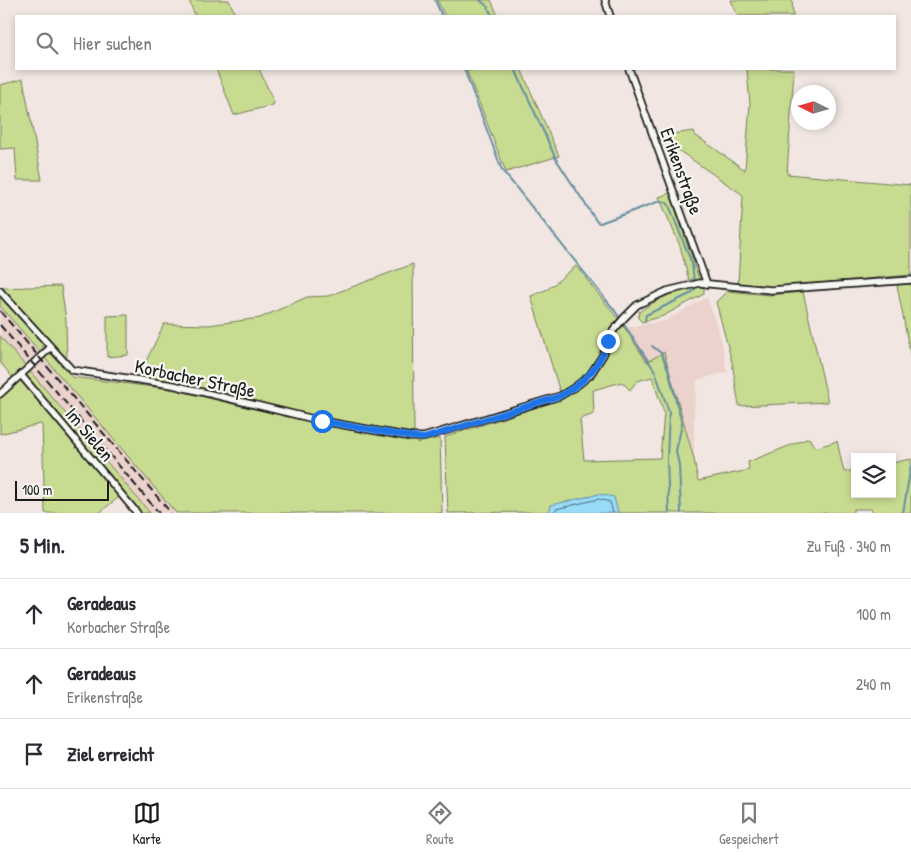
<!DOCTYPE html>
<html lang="de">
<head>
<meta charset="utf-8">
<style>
	body { margin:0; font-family:"Patrick Hand",sans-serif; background:#f2f2f3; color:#2b2b33 }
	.controls { position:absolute; right:15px; bottom:15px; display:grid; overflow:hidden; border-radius:0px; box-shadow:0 2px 8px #0003 }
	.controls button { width:45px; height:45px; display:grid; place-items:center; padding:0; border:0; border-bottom:1px solid #e1e1e2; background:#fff; color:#2b2b33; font:25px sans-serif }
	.compass { position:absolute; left:791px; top:85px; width:45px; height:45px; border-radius:50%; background:#fff; box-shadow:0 2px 8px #0003; rotate:275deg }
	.scale { position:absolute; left:15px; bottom:12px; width:94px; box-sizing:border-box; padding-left:5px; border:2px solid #1c1c1c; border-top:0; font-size:14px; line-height:18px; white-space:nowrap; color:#1c1c1c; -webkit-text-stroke:4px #f6f6f2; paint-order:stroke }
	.stop { position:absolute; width:15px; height:15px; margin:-11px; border:4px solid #1a73e8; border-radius:50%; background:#fff }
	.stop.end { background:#1a73e8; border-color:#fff; box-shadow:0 1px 5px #0008 }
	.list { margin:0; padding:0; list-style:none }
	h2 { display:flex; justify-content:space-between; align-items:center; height:65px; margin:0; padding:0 20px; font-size:21px }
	h2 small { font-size:16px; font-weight:400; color:#7c7c81 }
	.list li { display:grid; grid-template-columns:32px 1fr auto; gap:15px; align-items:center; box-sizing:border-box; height:70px; padding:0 20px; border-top:1px solid #e1e1e2 }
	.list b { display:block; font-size:19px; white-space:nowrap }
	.list p { margin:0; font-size:16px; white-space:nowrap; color:#7c7c81 }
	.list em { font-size:16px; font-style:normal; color:#7c7c81 }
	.icon { flex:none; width:28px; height:28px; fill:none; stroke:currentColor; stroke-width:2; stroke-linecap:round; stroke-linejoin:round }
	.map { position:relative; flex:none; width:911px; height:513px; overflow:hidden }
	.search { position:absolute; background:#fff; box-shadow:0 2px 8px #0003; left:15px; right:15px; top:15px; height:55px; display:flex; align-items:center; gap:12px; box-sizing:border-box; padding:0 18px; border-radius:0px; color:#7c7c81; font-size:19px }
	.sheet { height:275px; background:#fff }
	nav { display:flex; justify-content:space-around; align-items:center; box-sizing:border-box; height:70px; border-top:1px solid #e1e1e2; background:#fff; font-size:14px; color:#7c7c81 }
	nav a { display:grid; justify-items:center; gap:2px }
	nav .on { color:#1c1c1c }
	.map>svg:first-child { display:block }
	.built { fill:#ebd2cc }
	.green { fill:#c8dc91; stroke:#727c56; fill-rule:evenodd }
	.water { fill:#97dbf9; stroke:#668fa1 }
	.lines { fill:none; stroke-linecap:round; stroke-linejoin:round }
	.shore { stroke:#4d6874; stroke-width:1 }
	.stream { stroke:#668fa1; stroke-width:2 }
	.minor-casing { stroke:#1c1c1c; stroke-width:9 }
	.minor { stroke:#f6f6f2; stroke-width:5.5 }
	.rail { stroke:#1c1c1c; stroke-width:2; stroke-dasharray:8 4; stroke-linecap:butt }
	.route { stroke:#1a73e8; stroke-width:6 }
	.labels { text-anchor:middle; stroke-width:4.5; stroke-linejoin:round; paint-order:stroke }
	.street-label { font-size:19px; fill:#1c1c1c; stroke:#f6f6f2 }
</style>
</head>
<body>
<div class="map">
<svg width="911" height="513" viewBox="0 0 911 513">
	<rect width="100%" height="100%" fill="#f1e6e1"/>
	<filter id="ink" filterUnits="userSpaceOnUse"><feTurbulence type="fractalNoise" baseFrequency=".02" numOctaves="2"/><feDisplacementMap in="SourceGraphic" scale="10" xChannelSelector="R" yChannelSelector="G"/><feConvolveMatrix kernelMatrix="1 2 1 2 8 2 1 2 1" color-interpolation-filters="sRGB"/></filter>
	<g filter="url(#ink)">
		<g class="built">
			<polygon points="707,297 722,342 727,372 697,380 694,412 694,459 665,352 647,362 625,328 665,321"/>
			<polygon points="0,306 41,353 176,513 150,513 81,432 0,336"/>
		</g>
		<g class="green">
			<polygon points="189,0 229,0 236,16 195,16"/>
			<polygon points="437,0 491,0 498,16 445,16"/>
			<polygon points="731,0 792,0 793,16 738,16"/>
			<polygon points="216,69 259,69 274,102 273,105 234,115"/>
			<polygon points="466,69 521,69 559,156 506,172"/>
			<polygon points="747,69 794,69 787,174 911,185 911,275 771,287 738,284 743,195 665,141 661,142 659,136 694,131 695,135 745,170 750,104"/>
			<polygon points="23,79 42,180 17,180 15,148 0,149 0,85"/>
			<polygon points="670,193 699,279 689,280 680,246 659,197"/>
			<polygon points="413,264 414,433 328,419 188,385 139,376 164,324 209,325 260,318 307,297 328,296"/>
			<path d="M576 266 619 320 616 332 622 324 647 362 664 352 694 459 698 481 749 470 748 462 809 438 815 448 837 441 844 472 855 470V494H892V463L911 459V513H874L871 509H854L852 513H618V511L448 513 445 437 562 399 531 296 548 289ZM652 377 664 413 660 458 584 460 580 419 594 414 593 390 622 382 630 390 637 381Z"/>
			<polygon points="911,284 911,358 897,285"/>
			<polygon points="61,286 66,320 67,363 36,325 0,288"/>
			<path d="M704 287V294L663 316 642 322 638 318 639 312C659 298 679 288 704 287Z"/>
			<polygon points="727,291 769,295 803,292 828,402 739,406 732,362 716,302"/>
			<polygon points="0,297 43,343 41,353 0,306"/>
			<polygon points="128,315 128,355 107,357 107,316"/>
			<polygon points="0,336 150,513 132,513 119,497 99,513 45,513 42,425 40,424 0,434 0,398 17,383 0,362"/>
			<polygon points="51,354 72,377 170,389 328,426 417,441 417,443 440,438 442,513 176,513 44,357"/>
		</g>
		<polygon class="water" points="599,494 614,497 618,513 549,513 551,505"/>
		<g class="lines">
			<polyline class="shore" points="553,513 556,509 599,499 610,502 613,513"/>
			<g class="stream">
				<polyline points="435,0 442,16"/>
				<polyline points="480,0 488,7 492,16"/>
				<polyline points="464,69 502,170 615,311 655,371 669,412 667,459 669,513"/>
				<polyline points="515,69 556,159 597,222 600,223 660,201 666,202 669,205 692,264 695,289 690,294 646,315 645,320"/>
				<polyline points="652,346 661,353 668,369 682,424 676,451 679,465 681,513"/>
				<polyline points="903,513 911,465"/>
			</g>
			<defs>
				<g id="minor">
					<polyline points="605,0 610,16"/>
					<polyline points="629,69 707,284"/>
					<polyline points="0,291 72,370 173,385 322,421 411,437 424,437 560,396 575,387 590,375 603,355 613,331 624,318 637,305 667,291 700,283 771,290 911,280"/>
					<polyline points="21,375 137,513"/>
					<polyline points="0,394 50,348"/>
				</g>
			</defs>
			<use href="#minor" class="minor-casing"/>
			<use href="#minor" class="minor"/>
			<g class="rail">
				<polyline points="0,311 171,513"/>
				<polyline points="0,325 159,513"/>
			</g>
		</g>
	</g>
	<g class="lines" filter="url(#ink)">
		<path class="route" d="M322 421 412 437 424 438 560 396C584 383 600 367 608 341"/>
	</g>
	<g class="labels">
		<g class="street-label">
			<text transform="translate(682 171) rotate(70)" y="7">Erikenstraße</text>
			<text transform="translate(195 378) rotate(12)" y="7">Korbacher Straße</text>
			<text transform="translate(90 434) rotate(50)" y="7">Im Sielen</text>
		</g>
	</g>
</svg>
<div class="controls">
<button><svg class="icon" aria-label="layers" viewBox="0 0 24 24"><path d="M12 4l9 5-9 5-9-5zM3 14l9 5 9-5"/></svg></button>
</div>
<svg class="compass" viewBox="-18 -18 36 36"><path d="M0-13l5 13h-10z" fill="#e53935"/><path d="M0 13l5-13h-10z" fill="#7c7c81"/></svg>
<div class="scale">100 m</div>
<div class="stop" style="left:322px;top:421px"></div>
<div class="stop end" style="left:608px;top:341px"></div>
<div class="search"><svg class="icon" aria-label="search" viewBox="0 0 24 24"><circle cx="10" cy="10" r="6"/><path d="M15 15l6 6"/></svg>Hier suchen</div>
</div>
<section class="sheet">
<h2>5 Min.<small>Zu Fuß · 340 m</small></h2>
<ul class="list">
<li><svg class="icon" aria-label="ahead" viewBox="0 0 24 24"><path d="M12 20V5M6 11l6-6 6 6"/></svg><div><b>Geradeaus</b><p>Korbacher Straße</p></div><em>100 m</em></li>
<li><svg class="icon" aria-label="ahead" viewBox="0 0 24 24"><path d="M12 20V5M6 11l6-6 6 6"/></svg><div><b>Geradeaus</b><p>Erikenstraße</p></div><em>240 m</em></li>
<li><svg class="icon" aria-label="arrive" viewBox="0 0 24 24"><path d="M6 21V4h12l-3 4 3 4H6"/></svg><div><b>Ziel erreicht</b></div></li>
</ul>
</section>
<nav>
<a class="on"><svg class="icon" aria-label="map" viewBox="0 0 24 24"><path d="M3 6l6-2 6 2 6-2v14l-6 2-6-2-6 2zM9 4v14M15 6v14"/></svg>Karte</a>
<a><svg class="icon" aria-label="directions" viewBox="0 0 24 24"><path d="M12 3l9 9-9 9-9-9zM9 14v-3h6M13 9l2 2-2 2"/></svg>Route</a>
<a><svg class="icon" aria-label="saved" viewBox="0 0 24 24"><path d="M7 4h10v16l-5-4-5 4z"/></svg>Gespeichert</a>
</nav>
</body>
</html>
